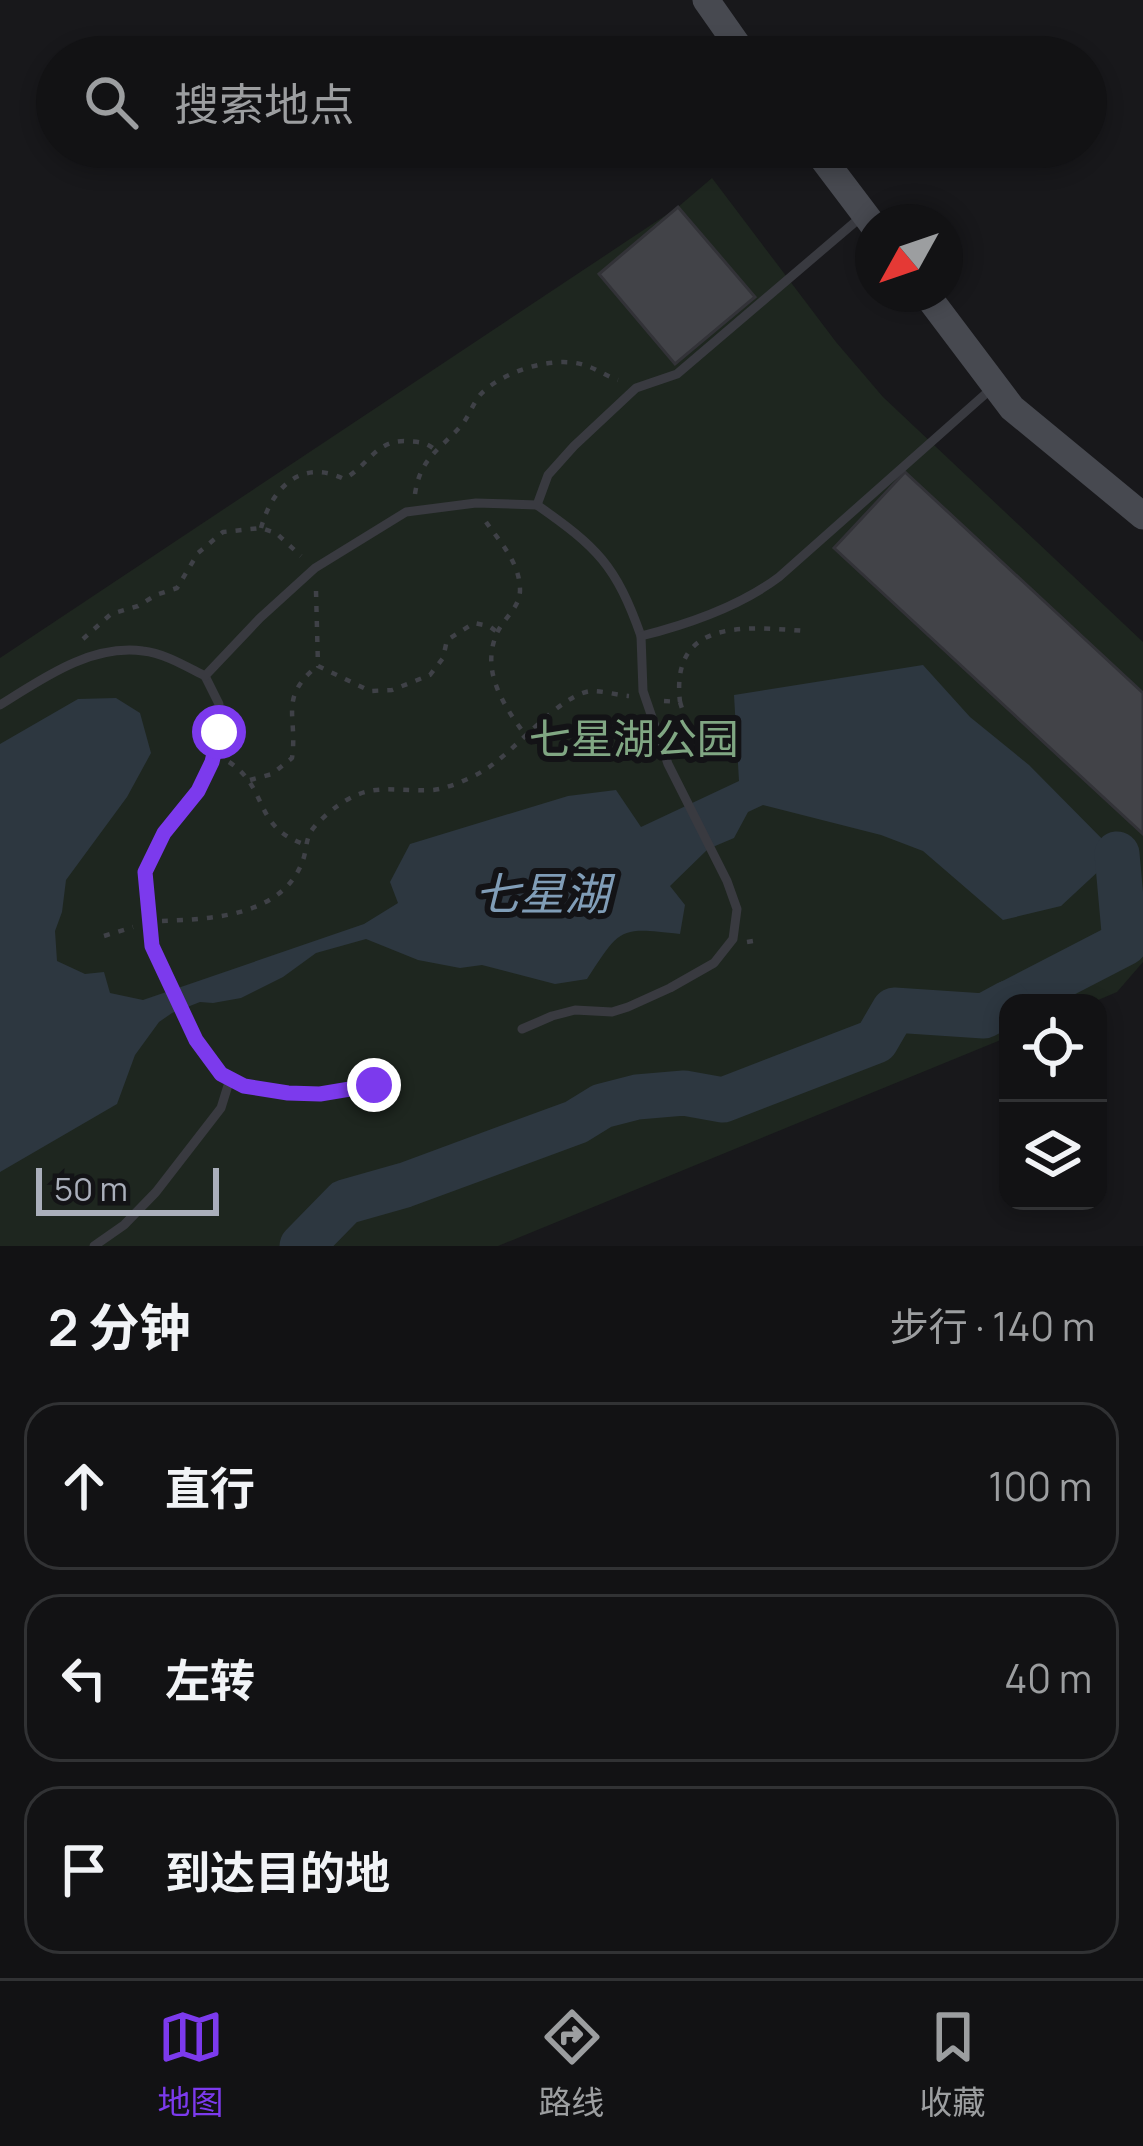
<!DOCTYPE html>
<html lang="zh">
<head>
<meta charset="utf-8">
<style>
	body { margin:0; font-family:Manrope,"Noto Sans SC",sans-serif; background:#1b1b1d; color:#f1f3f6 }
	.controls { position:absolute; right:36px; bottom:36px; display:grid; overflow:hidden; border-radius:24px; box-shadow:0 6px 18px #0003 }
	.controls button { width:108px; height:108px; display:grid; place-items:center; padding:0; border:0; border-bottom:3px solid #313234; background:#121214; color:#f1f3f6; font:60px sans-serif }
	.compass { position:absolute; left:855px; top:204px; width:108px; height:108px; border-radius:50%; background:#121214; box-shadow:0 6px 18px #0003; rotate:230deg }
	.scale { position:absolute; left:36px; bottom:30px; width:183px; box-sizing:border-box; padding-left:12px; border:6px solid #aaafbb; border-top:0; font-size:33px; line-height:42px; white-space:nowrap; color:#aaafbb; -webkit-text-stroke:9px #131316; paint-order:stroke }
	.stop { position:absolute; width:36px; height:36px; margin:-27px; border:9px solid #7c3aed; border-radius:50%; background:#fff }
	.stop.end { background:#7c3aed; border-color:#fff; box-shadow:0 3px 12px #0008 }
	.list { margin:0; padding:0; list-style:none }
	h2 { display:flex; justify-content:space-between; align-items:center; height:156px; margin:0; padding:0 48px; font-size:51px }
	h2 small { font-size:39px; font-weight:400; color:#9c9ea0 }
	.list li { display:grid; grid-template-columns:78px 1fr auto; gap:36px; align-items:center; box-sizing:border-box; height:168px; margin:0 24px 24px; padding:0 24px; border:3px solid #313234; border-radius:36px }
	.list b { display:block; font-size:45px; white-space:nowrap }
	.list em { font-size:39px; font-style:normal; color:#9c9ea0 }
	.icon { flex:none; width:66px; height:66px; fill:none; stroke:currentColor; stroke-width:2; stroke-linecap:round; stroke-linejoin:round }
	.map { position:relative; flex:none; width:1143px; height:1246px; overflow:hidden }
	.search { position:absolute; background:#121214; box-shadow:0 6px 18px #0003; left:36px; right:36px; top:36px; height:132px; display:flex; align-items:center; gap:30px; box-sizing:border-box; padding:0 42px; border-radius:66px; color:#9c9ea0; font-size:45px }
	.sheet { height:732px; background:#121214 }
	nav { display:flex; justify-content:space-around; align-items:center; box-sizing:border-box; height:168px; border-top:3px solid #313234; background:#121214; font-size:33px; color:#9c9ea0 }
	nav a { display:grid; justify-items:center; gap:6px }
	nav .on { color:#7c3aed }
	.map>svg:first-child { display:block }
	.green { fill:#1e261f }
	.water { fill:#2d3740 }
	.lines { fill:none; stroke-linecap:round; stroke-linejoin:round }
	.river { stroke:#2d3740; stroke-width:45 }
	.building { fill:#424348; stroke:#323237; stroke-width:3 }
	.path { stroke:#3f4147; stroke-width:4.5; stroke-dasharray:6 9; stroke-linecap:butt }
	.lane { stroke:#393a40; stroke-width:9 }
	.secondary { stroke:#474950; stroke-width:27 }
	.route { stroke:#7c3aed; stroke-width:15 }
	.labels { text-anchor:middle; stroke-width:12; stroke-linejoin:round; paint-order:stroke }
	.park-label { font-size:42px; fill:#80a783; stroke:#131316 }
	.water-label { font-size:45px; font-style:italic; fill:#809db7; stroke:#131316 }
</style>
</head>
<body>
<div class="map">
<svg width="1143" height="1246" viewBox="0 0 1143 1246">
	<rect width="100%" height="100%" fill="#18181b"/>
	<polygon class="green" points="712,178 836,342 883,397 1143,642 1143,962 1117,992 1091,1003 1008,1003 1008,1037 498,1246 0,1246 0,658 678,207"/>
	<path class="water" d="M923 665 970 717 1029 765 1117 854 1061 906 1003 920 923 851 881 835 763 805 748 812 734 838 708 849 670 886 685 905 680 934C619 927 621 927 587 979L555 984 482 965 460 968 418 960 366 939 316 953 283 977 241 998 213 1003 200 1002 172 1013 159 1022 135 1055 117 1104 0 1172V744L78 699 116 698 140 713 151 753 127 797 66 880 62 912 55 931 57 961 85 974 104 972 110 993 143 1000 364 924 398 903 390 882 410 844 568 796 616 790 641 827 739 781 734 695Z"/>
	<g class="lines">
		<g class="river">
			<polyline points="1009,1003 1125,943 1117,854"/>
			<polyline points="302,1246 345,1202 405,1185 576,1122 602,1106 637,1097 684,1093 723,1100 876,1041 894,1010 984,1016 1008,1003"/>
		</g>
	</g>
	<g class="building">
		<polygon points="678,207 755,297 675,364 599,274"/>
		<polygon points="905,472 1143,693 1143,834 834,548"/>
	</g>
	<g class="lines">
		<g class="path">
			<path d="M415 494C420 459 438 451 460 427 469 417 472 405 480 395 501 372 553 355 584 365 595 368 606 376 618 380"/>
			<path d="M486 522C500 542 520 563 520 590 520 607 505 617 498 631 479 670 504 706 526 736"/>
			<path d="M261 528C272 488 301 458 344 479 367 467 375 441 404 441 417 442 424 441 434 449"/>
			<polyline points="316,591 318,666 370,691 392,690 430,675 443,658 447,640 474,623 489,626 497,632"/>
			<polyline points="83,639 111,614 138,606 156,595 177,588 198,553 223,532 261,528 276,533 301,556"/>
			<path d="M664 701 680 702C670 617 747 627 806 631"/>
			<path d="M680 702C685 719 694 737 680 751"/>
			<path d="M229 762C270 789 252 828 307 845"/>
			<path d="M250 780 272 774 292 758C298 715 278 699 317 666"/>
			<path d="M162 921C213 919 283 916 303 860 306 852 306 841 310 833 315 824 328 813 336 807 371 781 391 792 432 790 447 789 469 779 483 771 513 754 560 693 592 691 604 691 617 695 629 696"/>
			<polyline points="104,936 133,927"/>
			<polyline points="747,942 760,940"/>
		</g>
		<g class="lane">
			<path d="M537 505C597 547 616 565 641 636"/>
			<polyline points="205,676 219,704 219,732 212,762 198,791 163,833 145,872 151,946 196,1040 221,1074 244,1086 288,1093 320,1094 374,1085"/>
			<path d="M0 705C42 679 90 644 143 651 164 653 187 667 205 676L260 618 315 568 406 512 476 503 537 505 548 475 574 446 636 388 677 374 861 217"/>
			<path d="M522 1029 552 1016 575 1010 612 1012 628 1007 670 988 714 963 733 939 737 909 727 881 668 764 643 691 641 636C689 624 739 607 779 577L991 389"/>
			<polyline points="94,1246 124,1225 156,1192 221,1108 230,1079"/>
		</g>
		<g class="secondary">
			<polyline points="706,0 746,57"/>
			<polyline points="814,147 873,225"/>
			<polyline points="926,294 1012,408 1143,516"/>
		</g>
	</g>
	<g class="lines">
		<polyline class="route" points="219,732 212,762 198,791 164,833 145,872 152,946 196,1040 221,1074 244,1086 288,1093 320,1094 374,1085"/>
	</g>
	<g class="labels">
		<g class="park-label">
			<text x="634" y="754">七星湖公园</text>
		</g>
		<g class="water-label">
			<text x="542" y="910">七星湖</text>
		</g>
	</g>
</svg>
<div class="controls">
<button><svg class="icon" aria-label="locate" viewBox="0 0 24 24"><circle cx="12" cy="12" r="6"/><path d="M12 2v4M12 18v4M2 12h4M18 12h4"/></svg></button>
<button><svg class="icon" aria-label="layers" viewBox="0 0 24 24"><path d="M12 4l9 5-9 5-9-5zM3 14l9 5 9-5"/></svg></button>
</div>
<svg class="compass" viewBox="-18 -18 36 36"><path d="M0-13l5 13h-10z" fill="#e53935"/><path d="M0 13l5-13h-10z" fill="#9c9ea0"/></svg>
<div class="scale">50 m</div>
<div class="stop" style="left:219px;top:732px"></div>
<div class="stop end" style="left:374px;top:1085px"></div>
<div class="search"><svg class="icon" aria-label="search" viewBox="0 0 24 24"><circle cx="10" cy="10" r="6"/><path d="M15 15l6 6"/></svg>搜索地点</div>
</div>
<section class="sheet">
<h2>2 分钟<small>步行 · 140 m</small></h2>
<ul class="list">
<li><svg class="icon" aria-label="ahead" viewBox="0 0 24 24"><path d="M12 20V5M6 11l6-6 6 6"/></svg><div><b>直行</b></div><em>100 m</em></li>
<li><svg class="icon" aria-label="left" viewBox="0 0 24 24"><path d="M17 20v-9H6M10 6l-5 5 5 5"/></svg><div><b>左转</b></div><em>40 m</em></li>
<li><svg class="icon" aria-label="arrive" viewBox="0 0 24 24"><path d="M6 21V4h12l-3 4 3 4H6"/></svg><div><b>到达目的地</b></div></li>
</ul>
</section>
<nav>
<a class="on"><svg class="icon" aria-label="map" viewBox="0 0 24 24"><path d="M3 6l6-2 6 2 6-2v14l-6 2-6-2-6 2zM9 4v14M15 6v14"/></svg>地图</a>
<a><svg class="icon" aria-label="directions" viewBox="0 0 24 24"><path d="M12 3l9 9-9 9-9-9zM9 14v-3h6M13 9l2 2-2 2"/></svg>路线</a>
<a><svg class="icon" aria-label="saved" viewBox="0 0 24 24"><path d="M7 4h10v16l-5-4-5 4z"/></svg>收藏</a>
</nav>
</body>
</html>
